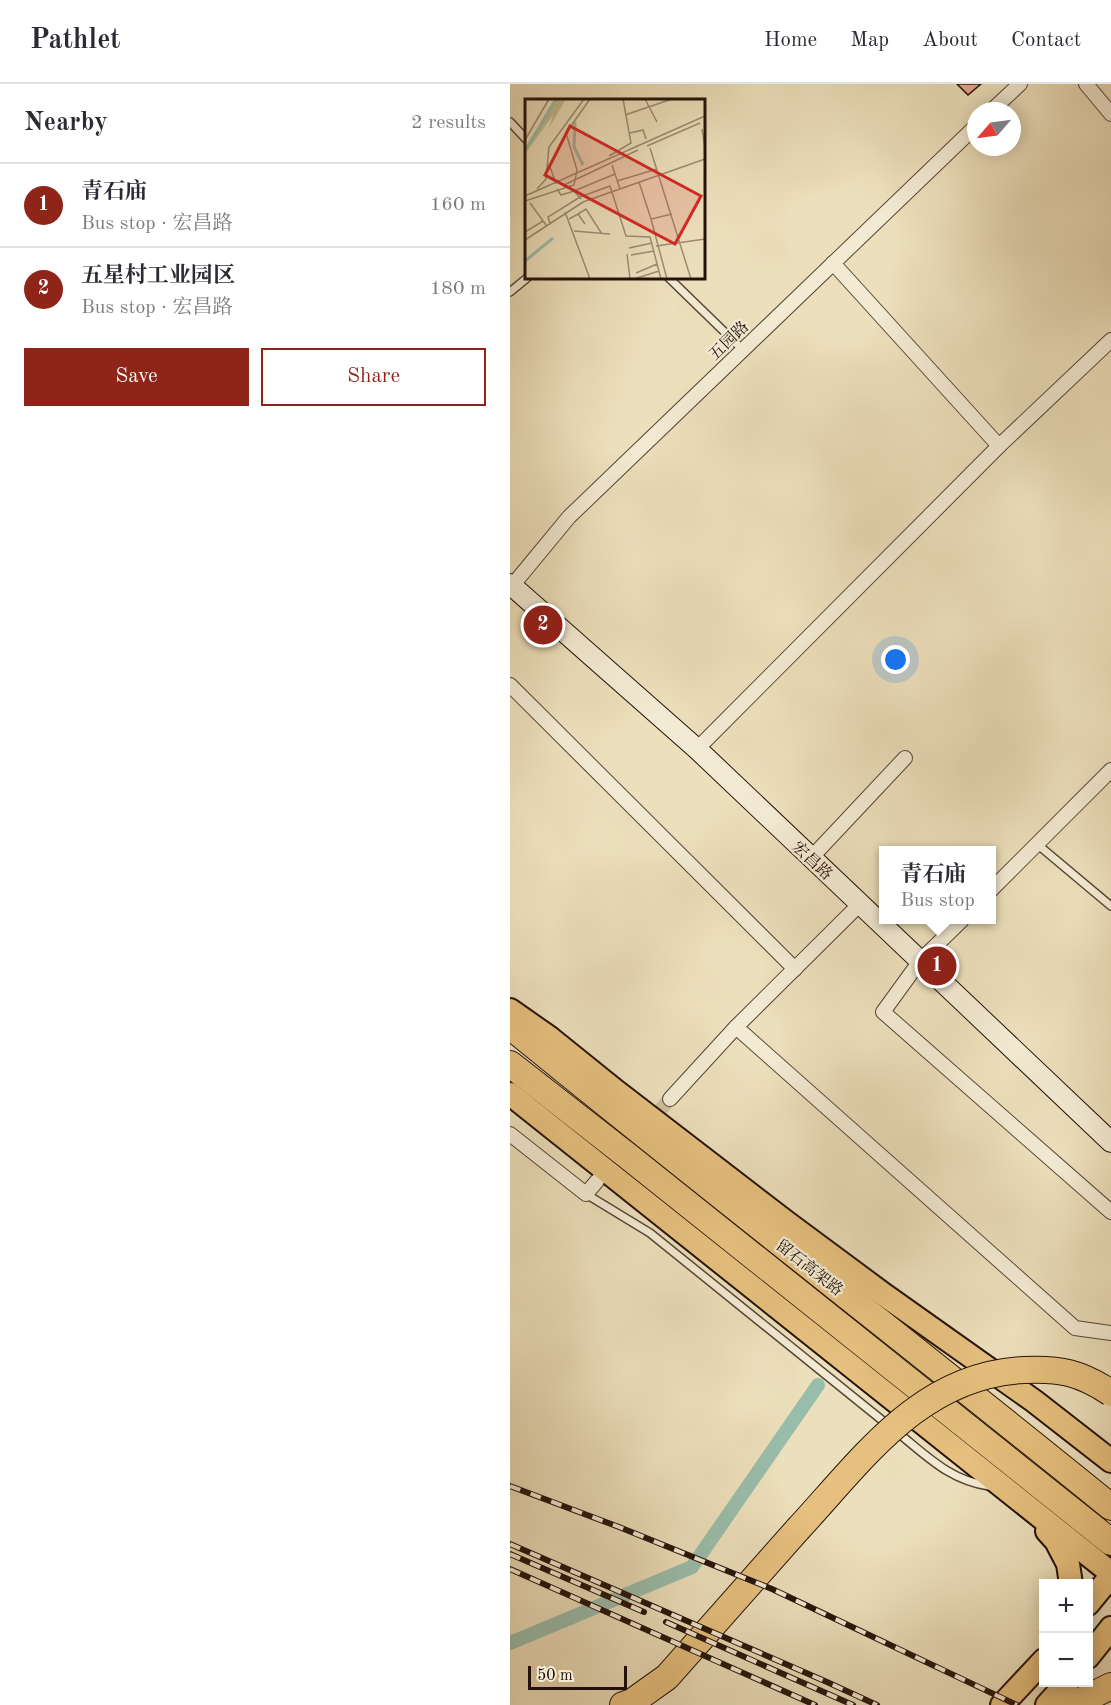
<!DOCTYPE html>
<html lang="en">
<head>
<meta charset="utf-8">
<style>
	body { margin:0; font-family:"Old Standard TT","Noto Serif SC",serif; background:#f7f7f7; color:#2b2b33 }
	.controls { position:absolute; right:18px; bottom:18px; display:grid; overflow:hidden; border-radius:0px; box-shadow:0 3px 15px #0003 }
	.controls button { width:54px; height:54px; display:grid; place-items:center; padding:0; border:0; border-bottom:2px solid #e1e1e2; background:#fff; color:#2b2b33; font:30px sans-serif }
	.compass { position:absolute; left:457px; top:18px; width:54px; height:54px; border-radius:50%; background:#fff; box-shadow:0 3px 15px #0003; rotate:242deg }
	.scale { position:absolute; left:18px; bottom:15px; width:99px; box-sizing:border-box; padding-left:6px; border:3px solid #24120a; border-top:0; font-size:16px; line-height:21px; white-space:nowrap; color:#24120a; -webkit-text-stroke:4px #f3ead3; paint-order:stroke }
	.you { position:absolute; left:386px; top:576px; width:21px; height:21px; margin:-15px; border:4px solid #fff; border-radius:50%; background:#1a73e8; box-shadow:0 0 0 9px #1a73e833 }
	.badge { display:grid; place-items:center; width:39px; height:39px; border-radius:50%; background:#8f2418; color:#fff; font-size:20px; font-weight:700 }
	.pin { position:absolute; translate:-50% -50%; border:3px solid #fff; box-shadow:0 2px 6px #0006 }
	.popup { position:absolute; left:369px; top:762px; width:117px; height:78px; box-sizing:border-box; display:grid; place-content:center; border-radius:0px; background:#fff; filter:drop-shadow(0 2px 4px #0005); font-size:20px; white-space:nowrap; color:#7c7c81 }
	.popup b { font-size:22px; color:#2b2b33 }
	.popup::after { content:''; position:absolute; left:50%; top:100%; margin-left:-12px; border:12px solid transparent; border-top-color:#fff }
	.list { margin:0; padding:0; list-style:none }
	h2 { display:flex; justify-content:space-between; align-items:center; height:78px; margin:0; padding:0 24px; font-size:26px }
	h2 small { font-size:20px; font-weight:400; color:#7c7c81 }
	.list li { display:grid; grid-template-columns:39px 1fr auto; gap:18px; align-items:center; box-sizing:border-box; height:84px; padding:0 24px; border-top:2px solid #e1e1e2 }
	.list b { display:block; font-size:22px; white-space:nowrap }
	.list p { margin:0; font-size:20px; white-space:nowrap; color:#7c7c81 }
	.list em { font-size:20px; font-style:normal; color:#7c7c81 }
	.actions { display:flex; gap:12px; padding:18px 24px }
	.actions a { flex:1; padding:14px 0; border:2px solid #8f2418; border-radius:0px; text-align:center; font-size:21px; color:#8f2418 }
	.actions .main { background:#8f2418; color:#fff }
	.map { position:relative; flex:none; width:601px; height:1621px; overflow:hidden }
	header { display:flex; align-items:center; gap:36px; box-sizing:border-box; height:84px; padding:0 30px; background:#fff; border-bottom:2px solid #e1e1e2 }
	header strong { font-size:28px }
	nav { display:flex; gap:33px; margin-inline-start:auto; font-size:21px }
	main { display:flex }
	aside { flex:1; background:#fff }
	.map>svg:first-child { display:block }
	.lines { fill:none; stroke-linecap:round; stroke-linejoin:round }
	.canal { stroke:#99bdab; stroke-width:14 }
	.building { fill:#e5aa93; stroke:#24120a; stroke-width:1.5 }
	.street-tunnel { stroke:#cec0a0; stroke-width:14; stroke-dasharray:14 7; stroke-linecap:butt }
	.lane-casing { stroke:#564536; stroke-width:10 }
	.street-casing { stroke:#564536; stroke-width:16 }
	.secondary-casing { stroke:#24120a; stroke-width:22 }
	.primary-casing { stroke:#24120a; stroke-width:26 }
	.highway-casing { stroke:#24120a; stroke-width:28 }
	.lane { stroke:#f3ead3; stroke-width:7 }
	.street { stroke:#f3ead3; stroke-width:14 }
	.secondary { stroke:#f3ead3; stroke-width:20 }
	.primary { stroke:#e6c07e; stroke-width:22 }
	.highway { stroke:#e6c07e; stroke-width:26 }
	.rail-casing { stroke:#24120a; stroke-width:6 }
	.rail { stroke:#f3ead3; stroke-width:4; stroke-dasharray:11; stroke-linecap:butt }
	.highway-bridge-casing { stroke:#24120a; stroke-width:28; stroke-linecap:butt }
	.highway-bridge { stroke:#e6c07e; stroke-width:26 }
	.labels { text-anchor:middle; stroke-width:4.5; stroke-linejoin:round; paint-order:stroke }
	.street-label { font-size:16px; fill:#24120a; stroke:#f3ead3 }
	.inset-river { fill:none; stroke:#99bdab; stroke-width:3 }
	.inset-road { fill:none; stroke:#9c8d74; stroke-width:1.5 }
	.view { fill:#d62828; fill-opacity:0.15; stroke:#d62828; stroke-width:3 }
	.inset-edge { fill:none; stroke:#24120a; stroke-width:3 }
</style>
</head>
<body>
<header>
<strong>Pathlet</strong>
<nav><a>Home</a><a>Map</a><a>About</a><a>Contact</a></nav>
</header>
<main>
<aside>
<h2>Nearby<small>2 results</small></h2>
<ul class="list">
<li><span class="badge">1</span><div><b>青石庙</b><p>Bus stop · 宏昌路</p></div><em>160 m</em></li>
<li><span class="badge">2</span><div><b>五星村工业园区</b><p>Bus stop · 宏昌路</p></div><em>180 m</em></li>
</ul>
<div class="actions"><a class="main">Save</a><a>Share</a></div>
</aside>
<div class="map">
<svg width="601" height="1621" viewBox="0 0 601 1621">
	<rect width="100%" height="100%" fill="#ecdfbb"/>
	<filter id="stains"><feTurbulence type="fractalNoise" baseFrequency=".00333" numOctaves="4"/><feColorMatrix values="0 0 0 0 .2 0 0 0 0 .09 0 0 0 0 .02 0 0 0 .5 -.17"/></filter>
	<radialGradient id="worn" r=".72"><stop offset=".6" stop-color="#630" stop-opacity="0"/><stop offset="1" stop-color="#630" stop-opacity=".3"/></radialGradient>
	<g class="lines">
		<polyline class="canal" points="0,1559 182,1483 308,1301"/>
	</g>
	<polygon class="building" points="447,0 471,0 458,11"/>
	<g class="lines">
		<polyline class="street-tunnel" points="92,1092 160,1015"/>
		<defs>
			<g id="lane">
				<polyline points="0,38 16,55"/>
				<polyline points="159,194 232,265"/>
				<polyline points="0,208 17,194"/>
				<polyline points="527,760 601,822"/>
				<polyline points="76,1110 140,1149 378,1341"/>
				<path d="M387 1348C417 1372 439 1396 479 1402"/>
			</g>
			<g id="street">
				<polyline points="576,0 601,30"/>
				<polyline points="481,27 510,0"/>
				<polyline points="323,179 489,362 601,256"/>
				<polyline points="0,506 2,502 59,433 466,42"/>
				<polyline points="0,601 285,885"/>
				<polyline points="187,665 489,362"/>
				<polyline points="301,774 395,674"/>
				<polyline points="481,806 601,686"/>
				<polyline points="452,836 410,877 373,928 601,1128"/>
				<polyline points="226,943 565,1244 601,1249"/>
				<polyline points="160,1015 226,943 350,820"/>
				<polyline points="0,1050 76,1110 87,1097"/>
			</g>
			<polyline id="secondary" points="0,500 187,665 601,1058"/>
			<g id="primary">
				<polyline points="0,926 40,954 107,1008 276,1138 373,1210 524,1317 601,1377"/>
				<polyline points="0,1010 601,1489"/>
				<polyline points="537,1447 546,1457 558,1480 561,1500"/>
				<polyline points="578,1520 601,1492"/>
				<polyline points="578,1573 601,1544"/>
				<polyline points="492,1621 534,1576"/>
				<polyline points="537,1621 558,1598"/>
			</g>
			<g id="highway">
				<path d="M0 942C199 1105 402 1261 601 1423"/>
				<polyline points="0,980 119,1073 601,1458"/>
				<polyline points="113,1621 122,1618 157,1593 288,1445"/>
				<polyline points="563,1621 601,1602"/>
			</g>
		</defs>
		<use href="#lane" class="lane-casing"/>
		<use href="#street" class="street-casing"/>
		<use href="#secondary" class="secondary-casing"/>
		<use href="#primary" class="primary-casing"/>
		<use href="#highway" class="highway-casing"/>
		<use href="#lane" class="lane"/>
		<use href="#street" class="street"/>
		<use href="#secondary" class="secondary"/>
		<use href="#primary" class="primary"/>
		<use href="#highway" class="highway"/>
		<defs>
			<g id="rail">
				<polyline points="0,1402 109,1443 262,1505 507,1621"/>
				<polyline points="0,1460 317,1598 367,1621"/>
				<polyline points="0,1470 134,1528"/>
				<polyline points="0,1485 305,1621"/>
				<polyline points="156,1538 343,1621"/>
			</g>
		</defs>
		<use href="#rail" class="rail-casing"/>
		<use href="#rail" class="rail"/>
		<defs>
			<path id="highway-bridge" d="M288 1445C353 1375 410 1291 514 1286 550 1284 571 1289 601 1309"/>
		</defs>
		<use href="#highway-bridge" class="highway-bridge-casing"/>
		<use href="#highway-bridge" class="highway-bridge"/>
	</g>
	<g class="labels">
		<g class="street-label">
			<text transform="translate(218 256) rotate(-44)" y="6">五园路</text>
			<text transform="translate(303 776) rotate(43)" y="6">宏昌路</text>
			<text transform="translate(300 1183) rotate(38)" y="6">留石高架路</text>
		</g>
	</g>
	<g transform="translate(15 15)">
		<rect width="180" height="180" fill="#ecdfbb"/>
		<path d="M32 0H41L24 29 28 16 0 55Z" fill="#c0bf8b"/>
		<path class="inset-river" d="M50 23 49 48 58 66M0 52 31 0M0 162 28 139"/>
		<path class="inset-road" d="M120 0 132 23M100 16 147 0M177 30 180 49M105 34 118 31 121 40M0 41 24 0M122 47 175 24M125 49 166 180M84 57 106 44 98 0M24 65 31 85M87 66 95 90M92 82 132 70M114 83 126 120M39 86 113 51M12 90 21 80 24 48 59 0M32 90 36 96 49 92 56 100M49 92 90 75M0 97 180 17M0 102 49 86 52 71 41 34 65 0M5 104 21 126M40 113 65 180M53 115 61 110 77 135M44 120 53 115 60 125M25 124 23 118 55 98 85 87 101 137 125 138 136 180M49 132 85 135M0 133 18 122M0 141 58 103 180 60M131 147 180 140M104 149 127 144M102 155 105 180M106 156 129 152M111 174 132 165M109 180 134 172M142 180 126 120 147 115"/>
		<path class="view" d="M45 27 176 97 150 145 20 76Z"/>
		<rect width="180" height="180" class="inset-edge"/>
	</g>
	<rect width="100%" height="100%" filter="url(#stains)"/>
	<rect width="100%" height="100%" fill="url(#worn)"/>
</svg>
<div class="controls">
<button>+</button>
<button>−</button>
</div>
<svg class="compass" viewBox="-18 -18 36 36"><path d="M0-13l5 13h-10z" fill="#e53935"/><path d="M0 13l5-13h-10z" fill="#7c7c81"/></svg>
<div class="scale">50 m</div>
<div class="you"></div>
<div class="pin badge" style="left:427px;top:882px">1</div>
<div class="popup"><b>青石庙</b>Bus stop</div>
<div class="pin badge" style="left:33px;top:541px">2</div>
</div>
</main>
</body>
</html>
